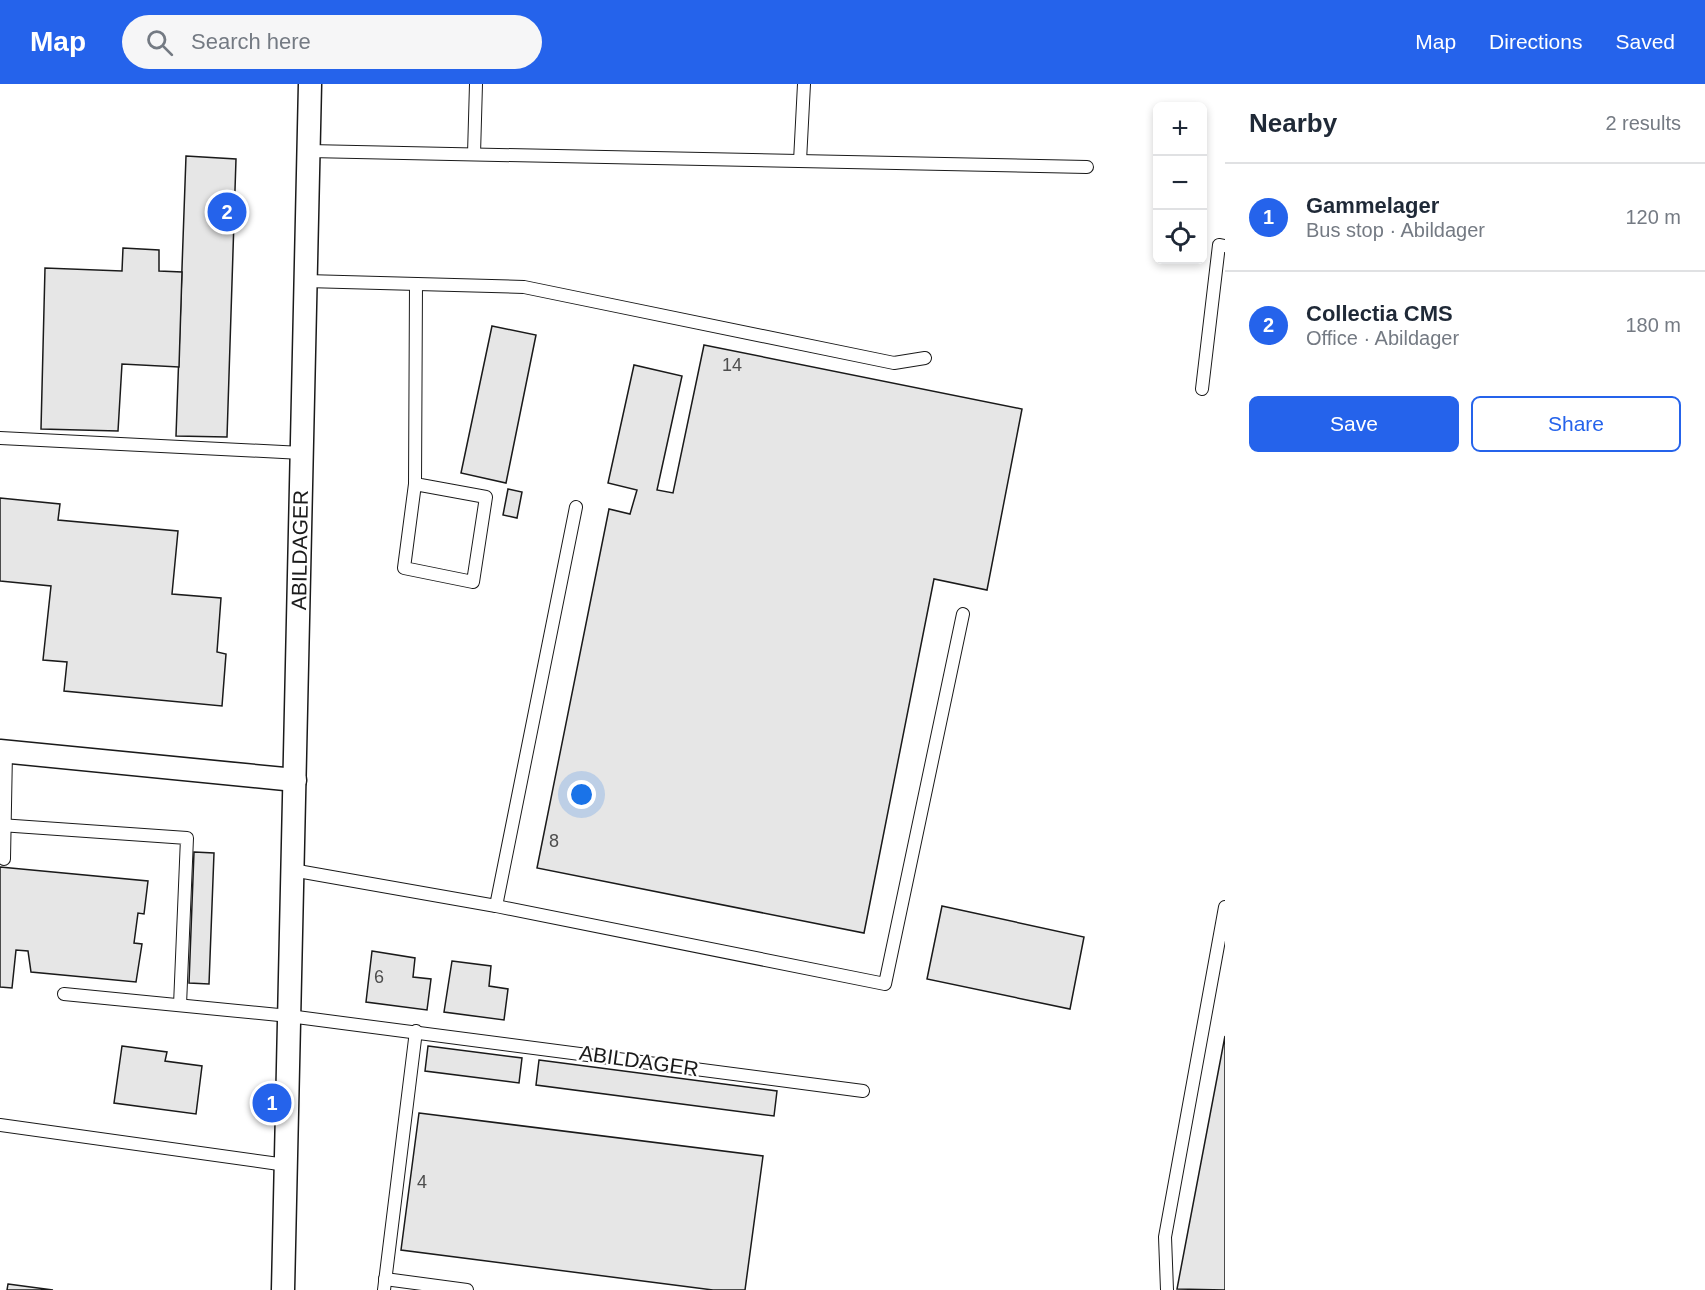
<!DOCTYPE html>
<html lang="en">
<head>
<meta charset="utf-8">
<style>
	body { margin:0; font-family:Arial,sans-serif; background:#f6f6f7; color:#1f2937 }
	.controls { position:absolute; right:18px; top:18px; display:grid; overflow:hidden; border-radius:9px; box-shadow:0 3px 9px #0003 }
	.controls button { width:54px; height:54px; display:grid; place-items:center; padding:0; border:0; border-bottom:2px solid #e0e1e3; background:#fff; color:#1f2937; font:30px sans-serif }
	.you { position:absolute; left:582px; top:711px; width:21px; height:21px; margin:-15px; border:4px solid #fff; border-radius:50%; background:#1a73e8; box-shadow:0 0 0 9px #1a73e833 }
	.badge { display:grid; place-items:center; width:39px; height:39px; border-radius:50%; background:#2563eb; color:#fff; font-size:20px; font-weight:700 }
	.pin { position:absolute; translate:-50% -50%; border:3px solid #fff; box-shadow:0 2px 6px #0006 }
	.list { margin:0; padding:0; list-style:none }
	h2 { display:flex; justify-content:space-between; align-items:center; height:78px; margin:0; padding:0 24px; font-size:26px }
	h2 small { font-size:20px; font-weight:400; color:#747a83 }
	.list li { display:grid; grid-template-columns:39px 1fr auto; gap:18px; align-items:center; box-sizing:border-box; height:108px; padding:0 24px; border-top:2px solid #e0e1e3 }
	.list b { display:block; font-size:22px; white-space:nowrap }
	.list p { margin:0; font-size:20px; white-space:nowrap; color:#747a83 }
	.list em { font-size:20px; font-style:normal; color:#747a83 }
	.actions { display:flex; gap:12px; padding:18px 24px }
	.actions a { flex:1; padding:14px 0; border:2px solid #2563eb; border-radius:9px; text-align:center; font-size:21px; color:#2563eb }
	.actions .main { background:#2563eb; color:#fff }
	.icon { flex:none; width:33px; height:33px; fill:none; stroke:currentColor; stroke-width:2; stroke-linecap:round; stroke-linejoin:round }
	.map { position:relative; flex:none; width:1225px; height:1206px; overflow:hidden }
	header { display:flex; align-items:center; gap:36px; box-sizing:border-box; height:84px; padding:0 30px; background:#2563eb; color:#fff }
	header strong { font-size:28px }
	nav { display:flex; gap:33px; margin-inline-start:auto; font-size:21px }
	.search { width:420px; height:54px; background:#f6f6f7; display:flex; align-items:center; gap:15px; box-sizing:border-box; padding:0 21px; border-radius:33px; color:#747a83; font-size:22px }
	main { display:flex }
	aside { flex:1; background:#fff }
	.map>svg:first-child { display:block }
	.building { fill:#e6e6e6; stroke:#1a1a1a; stroke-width:1.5 }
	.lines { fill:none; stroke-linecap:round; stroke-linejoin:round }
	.lane-casing { stroke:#1a1a1a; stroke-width:14 }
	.street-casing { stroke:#1a1a1a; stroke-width:25 }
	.lane { stroke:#fff; stroke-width:12 }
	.street { stroke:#fff; stroke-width:22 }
	.labels { text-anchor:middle; stroke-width:4.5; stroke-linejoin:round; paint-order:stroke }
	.number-label { font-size:18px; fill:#4d4d4d }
	.street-label { font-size:21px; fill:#1a1a1a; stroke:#fff }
</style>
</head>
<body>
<header>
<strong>Map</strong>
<div class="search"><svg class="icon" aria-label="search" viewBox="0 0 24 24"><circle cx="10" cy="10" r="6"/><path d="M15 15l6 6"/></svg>Search here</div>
<nav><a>Map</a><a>Directions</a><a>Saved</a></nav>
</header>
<main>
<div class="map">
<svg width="1225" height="1206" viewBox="0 0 1225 1206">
	<rect width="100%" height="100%" fill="#fff"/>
	<g class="building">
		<polygon points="186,72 236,75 227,353 176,352"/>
		<polygon points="123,164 159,166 159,187 182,188 179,283 122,280 118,347 41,345 45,184 122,187"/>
		<polygon points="492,242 536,251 506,399 461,389"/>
		<polygon points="704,261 1022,325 987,506 934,495 864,849 537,784 609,425 630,430 637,406 608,399 634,281 682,292 657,406 673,409"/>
		<polygon points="508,405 522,408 517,434 503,431"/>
		<polygon points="0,414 60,420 58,436 178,447 172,510 221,514 217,568 226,570 222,622 64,607 67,578 43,576 51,502 0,497"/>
		<polygon points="194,768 214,769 209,900 189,899"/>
		<polygon points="0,783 148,797 144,830 138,829 134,859 142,860 136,898 31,888 28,867 16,866 12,904 0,903"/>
		<polygon points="942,822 1084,853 1070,925 927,895"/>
		<polygon points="372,867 415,874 413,893 431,895 427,926 366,918"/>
		<polygon points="452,877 491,882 489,902 508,905 504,936 444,928"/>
		<polygon points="1225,952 1225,1206 1177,1205"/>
		<polygon points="122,962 167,968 165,977 202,982 196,1030 114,1019"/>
		<polygon points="428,962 522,974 519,999 425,987"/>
		<polygon points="539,976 777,1007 774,1032 536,1001"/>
		<polygon points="419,1029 763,1072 745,1206 713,1206 401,1166"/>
		<polygon points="8,1200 53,1206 7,1206"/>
	</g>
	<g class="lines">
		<defs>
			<g id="lane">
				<polyline points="309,67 1087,83"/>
				<polyline points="474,70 476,0"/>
				<polyline points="800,77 804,0"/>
				<polyline points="306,197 524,203 894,279 925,274"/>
				<polyline points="1202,305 1219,161 1225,162"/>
				<polyline points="0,354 302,369"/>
				<polyline points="415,400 486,413 473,498 404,484 415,400 416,200"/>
				<polyline points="0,741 187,754 180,921"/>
				<polyline points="4,775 6,668"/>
				<polyline points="292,786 496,822 576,423"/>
				<polyline points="496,822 885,900 963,530"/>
				<polyline points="64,910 289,932 863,1007"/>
				<polyline points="0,1041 286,1081"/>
				<polyline points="385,1195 467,1206"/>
				<polyline points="384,1206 416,947"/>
				<polyline points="1167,1206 1165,1153 1225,823"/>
			</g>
			<g id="street">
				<polyline points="0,667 295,696"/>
				<polyline points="283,1206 310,0"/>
			</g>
		</defs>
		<use href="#lane" class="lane-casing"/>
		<use href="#street" class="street-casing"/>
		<use href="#lane" class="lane"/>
		<use href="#street" class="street"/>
	</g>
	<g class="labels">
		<g class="number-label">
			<text x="732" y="287">14</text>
			<text x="554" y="763">8</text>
			<text x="379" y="899">6</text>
			<text x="422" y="1104">4</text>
		</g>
		<g class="street-label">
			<text transform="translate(300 466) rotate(-89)" y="7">ABILDAGER</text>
			<text transform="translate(639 977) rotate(8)" y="7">ABILDAGER</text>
		</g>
	</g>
</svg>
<div class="controls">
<button>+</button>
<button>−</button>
<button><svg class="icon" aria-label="locate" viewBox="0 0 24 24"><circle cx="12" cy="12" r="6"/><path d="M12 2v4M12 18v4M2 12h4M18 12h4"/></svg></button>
</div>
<div class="you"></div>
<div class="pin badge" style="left:272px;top:1019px">1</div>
<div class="pin badge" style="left:227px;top:128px">2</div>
</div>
<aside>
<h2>Nearby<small>2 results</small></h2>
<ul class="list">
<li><span class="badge">1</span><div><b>Gammelager</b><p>Bus stop · Abildager</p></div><em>120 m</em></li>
<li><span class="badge">2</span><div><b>Collectia CMS</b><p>Office · Abildager</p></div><em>180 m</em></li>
</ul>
<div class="actions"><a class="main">Save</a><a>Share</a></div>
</aside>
</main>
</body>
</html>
